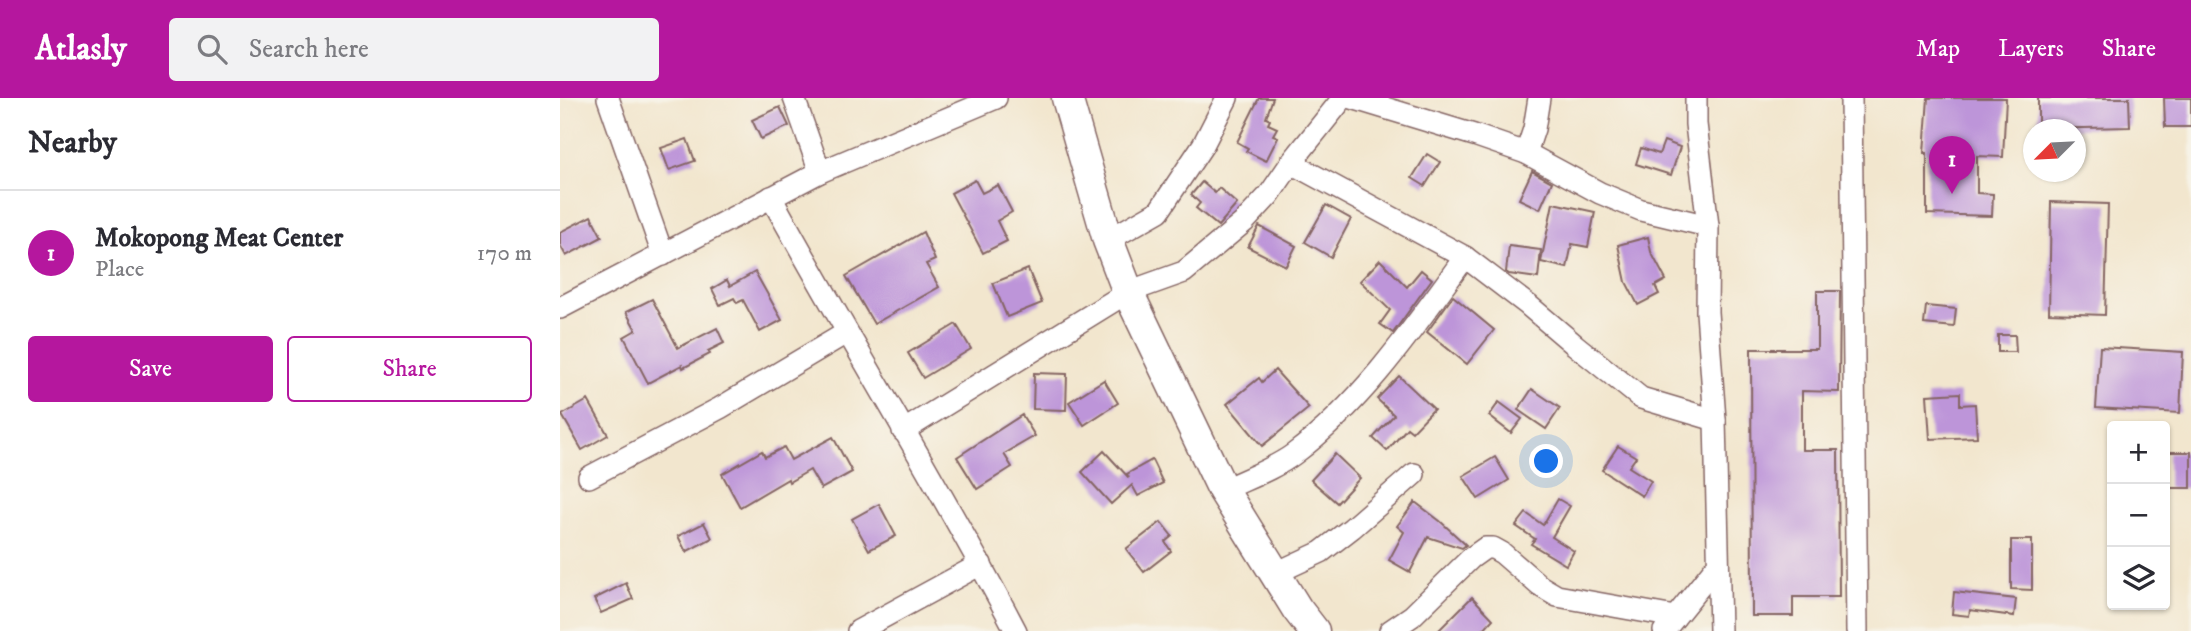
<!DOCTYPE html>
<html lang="en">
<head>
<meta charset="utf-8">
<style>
	body { margin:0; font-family:"IM FELL DW Pica",serif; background:#f2f2f3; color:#2b2b33 }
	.controls { position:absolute; right:21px; bottom:21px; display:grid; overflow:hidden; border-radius:7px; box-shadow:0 2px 5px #0004 }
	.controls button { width:63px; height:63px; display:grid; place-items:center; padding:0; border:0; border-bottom:2px solid #e1e1e2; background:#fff; color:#2b2b33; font:35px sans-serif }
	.compass { position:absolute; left:1463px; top:21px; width:63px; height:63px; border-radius:50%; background:#fff; box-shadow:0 2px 5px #0004; rotate:246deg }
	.you { position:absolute; left:987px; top:364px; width:24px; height:24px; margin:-18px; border:5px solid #fff; border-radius:50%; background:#1a73e8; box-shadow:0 0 0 10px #1a73e833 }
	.badge { display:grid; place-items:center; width:46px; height:46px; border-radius:50%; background:#b5179e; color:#fff; font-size:23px; font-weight:700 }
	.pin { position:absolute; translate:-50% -58px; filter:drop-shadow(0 2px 4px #0008) }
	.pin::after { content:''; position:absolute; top:37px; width:24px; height:21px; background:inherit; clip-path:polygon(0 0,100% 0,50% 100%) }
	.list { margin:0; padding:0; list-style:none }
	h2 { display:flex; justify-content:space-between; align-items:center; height:91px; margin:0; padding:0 28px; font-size:30px }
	h2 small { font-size:23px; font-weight:400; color:#7c7c81 }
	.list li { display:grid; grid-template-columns:46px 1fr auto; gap:21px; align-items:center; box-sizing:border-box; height:126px; padding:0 28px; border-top:2px solid #e1e1e2 }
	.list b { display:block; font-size:26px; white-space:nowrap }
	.list p { margin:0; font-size:23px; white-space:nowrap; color:#7c7c81 }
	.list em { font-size:23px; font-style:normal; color:#7c7c81 }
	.actions { display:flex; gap:14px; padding:21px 28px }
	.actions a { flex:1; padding:16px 0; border:2px solid #b5179e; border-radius:7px; text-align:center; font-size:24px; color:#b5179e }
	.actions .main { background:#b5179e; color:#fff }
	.icon { flex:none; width:38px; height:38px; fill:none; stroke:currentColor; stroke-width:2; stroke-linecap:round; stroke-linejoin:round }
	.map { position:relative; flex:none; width:1631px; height:533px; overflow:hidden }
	header { display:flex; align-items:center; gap:42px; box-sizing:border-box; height:98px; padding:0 35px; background:#b5179e; color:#fff }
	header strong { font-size:33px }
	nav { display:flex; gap:38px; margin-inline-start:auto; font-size:24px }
	.search { width:490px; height:63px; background:#f2f2f3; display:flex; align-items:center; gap:18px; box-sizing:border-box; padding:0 24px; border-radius:7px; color:#7c7c81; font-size:26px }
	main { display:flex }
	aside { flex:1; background:#fff }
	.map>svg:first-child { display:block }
	.building { fill:#bd95d9 }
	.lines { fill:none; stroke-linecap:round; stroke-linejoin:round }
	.street-casing { stroke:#856564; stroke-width:24 }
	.secondary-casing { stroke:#856564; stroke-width:33 }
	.street { stroke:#fff; stroke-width:21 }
	.secondary { stroke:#fff; stroke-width:30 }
</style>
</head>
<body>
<header>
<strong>Atlasly</strong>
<div class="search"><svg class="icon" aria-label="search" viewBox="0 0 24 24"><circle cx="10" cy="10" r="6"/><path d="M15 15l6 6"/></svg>Search here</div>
<nav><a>Map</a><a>Layers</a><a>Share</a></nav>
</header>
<main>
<aside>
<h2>Nearby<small></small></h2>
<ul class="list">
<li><span class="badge">1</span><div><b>Mokopong Meat Center</b><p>Place</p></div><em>170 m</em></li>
</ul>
<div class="actions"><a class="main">Save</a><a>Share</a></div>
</aside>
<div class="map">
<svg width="1631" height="533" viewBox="0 0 1631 533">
	<rect width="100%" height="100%" fill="#f7f3e8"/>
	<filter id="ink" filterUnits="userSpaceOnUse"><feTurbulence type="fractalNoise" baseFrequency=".0143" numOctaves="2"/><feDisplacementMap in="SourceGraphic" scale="14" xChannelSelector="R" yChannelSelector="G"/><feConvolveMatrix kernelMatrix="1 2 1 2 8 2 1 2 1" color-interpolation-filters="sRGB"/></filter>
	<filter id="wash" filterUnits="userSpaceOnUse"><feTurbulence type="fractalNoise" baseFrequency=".00686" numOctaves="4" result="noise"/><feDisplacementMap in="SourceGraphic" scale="28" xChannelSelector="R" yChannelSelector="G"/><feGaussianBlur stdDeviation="1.57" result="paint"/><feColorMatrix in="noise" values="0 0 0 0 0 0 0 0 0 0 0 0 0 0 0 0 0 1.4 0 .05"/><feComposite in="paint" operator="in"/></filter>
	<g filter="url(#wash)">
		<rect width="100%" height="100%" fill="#f2e6ce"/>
		<g id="blocks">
			<g class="building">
				<polygon points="699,0 713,0 706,20 710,22 708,26 717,30 713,37 718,39 706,63 686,53 688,50 677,44"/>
				<polygon points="1368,0 1446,0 1443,59 1417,58 1417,95 1433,96 1432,118 1367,116 1367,55 1364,55"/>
				<polygon points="1478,0 1569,0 1570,29 1478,31"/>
				<polygon points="1604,0 1631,0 1631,29 1605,29"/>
				<polygon points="220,9 229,28 201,41 192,22"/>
				<polygon points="127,41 135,63 109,72 101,50"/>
				<polygon points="1104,43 1120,49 1111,77 1076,66 1081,50 1099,56"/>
				<polygon points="867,56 880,64 865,88 852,80"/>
				<polygon points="972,73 992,84 980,111 959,101"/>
				<polygon points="415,82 422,95 438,87 452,114 437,123 447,143 423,155 391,95"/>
				<polygon points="642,84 655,95 659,90 677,106 658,128 636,110 640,105 631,97"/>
				<polygon points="1491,104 1548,106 1545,217 1489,215"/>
				<polygon points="993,105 1035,114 1028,149 1012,146 1007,170 981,164"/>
				<polygon points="766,107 791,121 771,159 745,144"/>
				<polygon points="31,118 42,139 6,158 0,147 0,134"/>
				<polygon points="699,128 736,148 726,168 688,149"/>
				<polygon points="363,134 375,162 366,166 379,189 314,226 286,178"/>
				<polygon points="1088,139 1091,154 1106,182 1095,188 1099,196 1078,207 1066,184 1058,147"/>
				<polygon points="949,148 981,152 978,180 949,176 946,174"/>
				<polygon points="820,162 847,189 861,172 872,181 833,235 820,226 830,212 800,183"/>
				<polygon points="468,171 482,205 447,219 433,185"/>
				<polygon points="195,174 222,222 200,234 183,202 177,205 174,200 160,207 152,191 167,182 170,188"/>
				<polygon points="1257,193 1280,193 1279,294 1242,293 1242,352 1278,352 1279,499 1233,499 1233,518 1192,518 1191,251 1257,251"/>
				<polygon points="893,198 934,232 907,266 867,234"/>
				<polygon points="92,201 118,250 157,230 164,245 148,253 150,256 123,270 122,267 88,285 64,239 76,232 66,214"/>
				<polygon points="1366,208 1396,211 1394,229 1364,226"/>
				<polygon points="396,226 411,251 363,280 348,255"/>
				<polygon points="1438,237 1455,237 1456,254 1438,254"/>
				<polygon points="1540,249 1623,254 1620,315 1536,310"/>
				<polygon points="715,272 749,310 702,348 667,306 699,280 702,284"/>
				<polygon points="474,275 507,276 506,312 473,311"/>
				<polygon points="839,278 874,311 852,334 847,330 827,353 813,340 834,317 817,301"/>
				<polygon points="544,282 558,305 524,327 509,304"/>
				<polygon points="972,291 1000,310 986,331 958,312"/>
				<polygon points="1400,295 1400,307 1415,306 1417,339 1370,341 1367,297"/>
				<polygon points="28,302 48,337 22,352 2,317"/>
				<polygon points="939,304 962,321 951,335 929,318"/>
				<polygon points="462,317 475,338 444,356 452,369 417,391 397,359"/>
				<polygon points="273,339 292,374 261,391 250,372 229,384 228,381 180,409 162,376 202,353 205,359 224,349 231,362"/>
				<polygon points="1058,348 1076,359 1069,369 1091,383 1082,398 1042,372"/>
				<polygon points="544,353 569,380 567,376 592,362 603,385 578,398 572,387 551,406 522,374"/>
				<rect x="1608" y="354" width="23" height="36"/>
				<polygon points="775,356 800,380 777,405 751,382"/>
				<polygon points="935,359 949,382 918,401 903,378"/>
				<polygon points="998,401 1010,408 992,439 1014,453 1006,467 971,446 975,441 956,428 966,415 983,427"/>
				<polygon points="855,404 880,423 906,447 902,450 868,439 850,474 829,462 844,434 837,428"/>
				<polygon points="319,406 336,438 309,452 292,421"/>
				<polygon points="601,424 612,438 605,444 611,453 584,474 566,451"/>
				<polygon points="144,425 152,440 126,454 118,438"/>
				<polygon points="1451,442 1472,442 1472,492 1451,491"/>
				<polygon points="66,485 73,501 41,515 34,501"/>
				<polygon points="1394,494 1456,501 1454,518 1410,512 1409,518 1392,516"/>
				<polygon points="912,499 933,521 922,533 878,533"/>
			</g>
		</g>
	</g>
	<g filter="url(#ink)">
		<use href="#blocks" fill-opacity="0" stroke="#856564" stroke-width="2"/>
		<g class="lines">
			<defs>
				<g id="street">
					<polyline points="48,0 103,157"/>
					<polyline points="234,0 260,74"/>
					<polyline points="792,0 914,37 966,55 1040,95 1081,112 1148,128"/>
					<polyline points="1136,0 1136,26 1148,128 1147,214 1155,322 1160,533"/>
					<polyline points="1291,0 1297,533"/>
					<polyline points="966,55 974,31 979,0"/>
					<polyline points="731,65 905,159 968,207 1015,247 1081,300 1155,322"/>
					<path d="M211 99C291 245 379 386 456 533"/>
					<polyline points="548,142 599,113 643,47 667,0"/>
					<polyline points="0,210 260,74 436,0"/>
					<polyline points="343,333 568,194 624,174 684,124 709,97 731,65 783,0"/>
					<polyline points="29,379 160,310 286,235"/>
					<path d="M663 392C686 381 714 371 734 356 803 304 855 228 905 159"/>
					<polyline points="716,475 761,454 792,430 854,376"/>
					<polyline points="298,533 421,466"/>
					<polyline points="830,533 852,518 911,460 925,450 933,450 942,455 980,488 997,498 1115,519"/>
					<polyline points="1104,533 1158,466"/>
				</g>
				<polyline id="secondary" points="507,0 548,142 568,194 663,392 737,511 754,533"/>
			</defs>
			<use href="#street" class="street-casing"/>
			<use href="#secondary" class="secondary-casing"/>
			<use href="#street" class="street"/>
			<use href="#secondary" class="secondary"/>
		</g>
	</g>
</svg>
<div class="controls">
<button>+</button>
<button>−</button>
<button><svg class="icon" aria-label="layers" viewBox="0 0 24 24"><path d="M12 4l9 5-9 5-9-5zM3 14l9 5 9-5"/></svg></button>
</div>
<svg class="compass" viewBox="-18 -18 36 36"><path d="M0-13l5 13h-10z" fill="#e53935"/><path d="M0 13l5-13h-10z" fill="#7c7c81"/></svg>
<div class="you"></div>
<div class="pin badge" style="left:1392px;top:96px">1</div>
</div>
</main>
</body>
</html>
